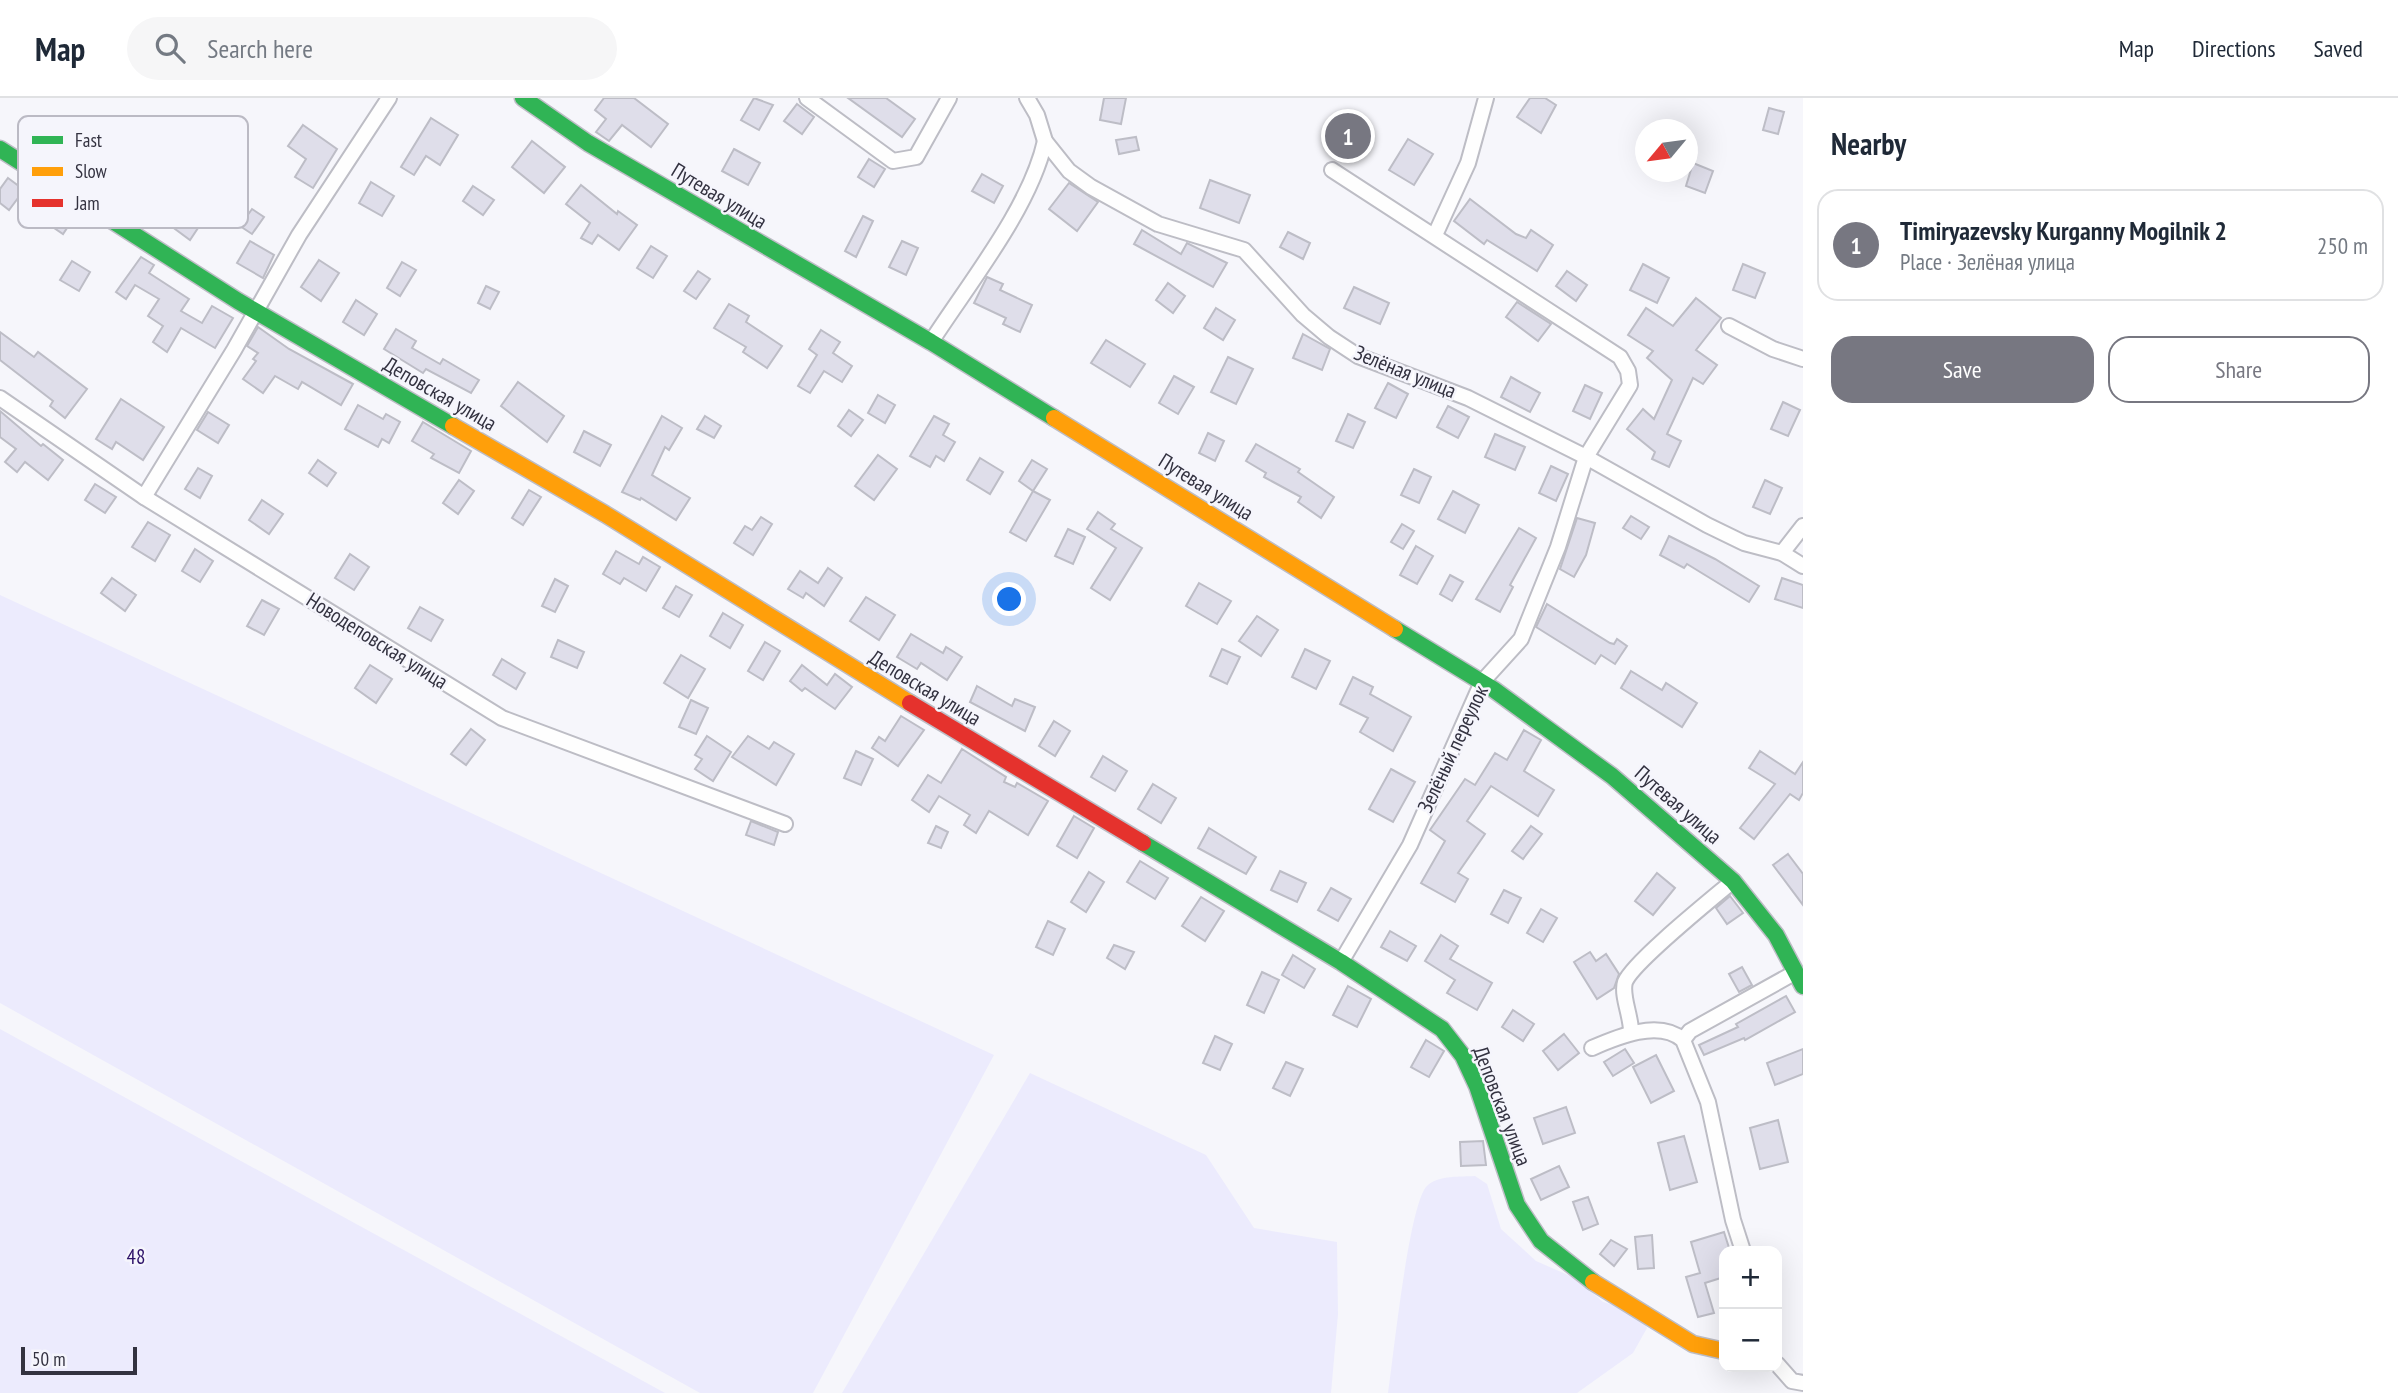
<!DOCTYPE html>
<html lang="en">
<head>
<meta charset="utf-8">
<style>
	body { margin:0; font-family:"PT Sans Narrow",sans-serif; background:#f6f6f7; color:#1f2937 }
	.controls { position:absolute; right:21px; bottom:21px; display:grid; overflow:hidden; border-radius:14px; box-shadow:0 7px 28px #0002 }
	.controls button { width:63px; height:63px; display:grid; place-items:center; padding:0; border:0; border-bottom:2px solid #e0e1e3; background:#fff; color:#1f2937; font:35px sans-serif }
	.compass { position:absolute; left:1635px; top:21px; width:63px; height:63px; border-radius:50%; background:#fff; box-shadow:0 7px 28px #0002; rotate:241deg }
	.scale { position:absolute; left:21px; bottom:18px; width:116px; box-sizing:border-box; padding-left:7px; border:4px solid #333240; border-top:0; font-size:19px; line-height:24px; white-space:nowrap; color:#333240; -webkit-text-stroke:5px #f5f5fc; paint-order:stroke }
	.you { position:absolute; left:1010px; top:502px; width:24px; height:24px; margin:-18px; border:5px solid #fff; border-radius:50%; background:#1a73e8; box-shadow:0 0 0 10px #1a73e833 }
	.badge { display:grid; place-items:center; width:46px; height:46px; border-radius:50%; background:#777781; color:#fff; font-size:23px; font-weight:700 }
	.pin { position:absolute; translate:-50% -50%; border:4px solid #fff; box-shadow:0 2px 7px #0006 }
	.list { margin:0; padding:0; list-style:none }
	h2 { display:flex; justify-content:space-between; align-items:center; height:91px; margin:0; padding:0 28px; font-size:30px }
	h2 small { font-size:23px; font-weight:400; color:#747a83 }
	.list li { display:grid; grid-template-columns:46px 1fr auto; gap:21px; align-items:center; box-sizing:border-box; height:112px; margin:0 14px 14px; padding:0 14px; border:2px solid #e0e1e3; border-radius:21px }
	.list b { display:block; font-size:26px; white-space:nowrap }
	.list p { margin:0; font-size:23px; white-space:nowrap; color:#747a83 }
	.list em { font-size:23px; font-style:normal; color:#747a83 }
	.actions { display:flex; gap:14px; padding:21px 28px }
	.actions a { flex:1; padding:16px 0; border:2px solid #777781; border-radius:21px; text-align:center; font-size:24px; color:#777781 }
	.actions .main { background:#777781; color:#fff }
	.icon { flex:none; width:38px; height:38px; fill:none; stroke:currentColor; stroke-width:2; stroke-linecap:round; stroke-linejoin:round }
	.map { position:relative; flex:none; width:1803px; height:1295px; overflow:hidden }
	header { display:flex; align-items:center; gap:42px; box-sizing:border-box; height:98px; padding:0 35px; background:#fff; border-bottom:2px solid #e0e1e3 }
	header strong { font-size:33px }
	nav { display:flex; gap:38px; margin-inline-start:auto; font-size:24px }
	.search { width:490px; height:63px; background:#f6f6f7; display:flex; align-items:center; gap:18px; box-sizing:border-box; padding:0 24px; border-radius:38px; color:#747a83; font-size:26px }
	main { display:flex }
	aside { flex:1; background:#fff }
	.map>svg:first-child { display:block }
	.green { fill:#ecebfd }
	.building { fill:#dfdeea; stroke:#bdbdc6; stroke-width:2 }
	.lines { fill:none; stroke-linecap:round; stroke-linejoin:round }
	.street-casing { stroke:#bdbdc5; stroke-width:18 }
	.fast-casing { stroke:#bdbdc5; stroke-width:19 }
	.slow-casing { stroke:#bdbdc5; stroke-width:19 }
	.jam-casing { stroke:#bdbdc5; stroke-width:19 }
	.street { stroke:#fefefe; stroke-width:14 }
	.fast { stroke:#30b455; stroke-width:16 }
	.slow { stroke:#ff9f0a; stroke-width:16 }
	.jam { stroke:#e5322d; stroke-width:16 }
	.labels { text-anchor:middle; stroke-width:5; stroke-linejoin:round; paint-order:stroke }
	.street-label { font-size:21px; fill:#333240; stroke:#f5f5fc }
	.park-label { font-size:21px; fill:#2c1168; stroke:#f5f5fc }
	.key { fill:#f5f5fc; stroke:#bbbac4; stroke-width:2 }
	.key-label { font-size:19px; fill:#333240 }
</style>
</head>
<body>
<header>
<strong>Map</strong>
<div class="search"><svg class="icon" aria-label="search" viewBox="0 0 24 24"><circle cx="10" cy="10" r="6"/><path d="M15 15l6 6"/></svg>Search here</div>
<nav><a>Map</a><a>Directions</a><a>Saved</a></nav>
</header>
<main>
<div class="map">
<svg width="1803" height="1295" viewBox="0 0 1803 1295">
	<rect width="100%" height="100%" fill="#f6f6fb"/>
	<g class="green">
		<polygon points="0,497 994,957 813,1295 700,1295 0,905"/>
		<polygon points="0,931 665,1295 0,1295"/>
		<polygon points="1030,975 1206,1057 1254,1130 1337,1144 1338,1216 1331,1295 842,1295"/>
		<path d="M1475 1078 1487 1086 1501 1131 1536 1163 1577 1181 1603 1204 1638 1214 1647 1230 1633 1255 1577 1295H1388C1393 1264 1409 1101 1428 1087 1440 1077 1460 1079 1475 1078Z"/>
	</g>
	<g class="building">
		<polygon points="604,0 634,0 668,26 651,49 622,27 609,43 596,34 606,21 595,12"/>
		<polygon points="754,0 773,7 759,32 741,22"/>
		<polygon points="848,0 886,0 915,21 902,39"/>
		<polygon points="1104,0 1126,0 1121,26 1100,22"/>
		<polygon points="1530,0 1545,0 1556,7 1541,35 1517,19"/>
		<polygon points="797,6 814,19 802,36 784,23"/>
		<polygon points="1769,10 1784,14 1778,36 1763,32"/>
		<polygon points="431,20 458,37 440,67 426,58 414,77 401,69"/>
		<polygon points="303,27 337,51 313,90 295,79 306,61 288,48"/>
		<polygon points="1136,39 1139,52 1119,56 1116,42"/>
		<polygon points="1408,41 1433,56 1414,87 1389,72"/>
		<polygon points="532,43 565,69 544,95 512,69"/>
		<polygon points="734,51 760,65 748,87 722,73"/>
		<polygon points="869,61 885,71 874,89 858,79"/>
		<polygon points="1693,65 1713,73 1705,95 1686,88"/>
		<polygon points="982,76 1003,88 994,105 972,93"/>
		<polygon points="8,80 24,92 9,112 0,105 0,91"/>
		<polygon points="1210,82 1250,97 1239,125 1200,110"/>
		<polygon points="371,84 394,98 382,118 359,105"/>
		<polygon points="1069,85 1098,104 1077,133 1049,111"/>
		<polygon points="581,87 617,116 618,113 637,127 619,152 598,137 592,146 581,140 590,125 566,106"/>
		<polygon points="473,88 494,102 483,117 463,103"/>
		<polygon points="52,99 77,115 63,136 38,119"/>
		<polygon points="1470,101 1516,136 1526,140 1531,132 1553,147 1537,173 1487,142 1484,146 1454,123"/>
		<polygon points="183,110 202,124 190,142 171,128"/>
		<polygon points="252,111 264,119 252,136 240,128"/>
		<polygon points="863,118 873,123 856,159 845,153"/>
		<polygon points="1142,132 1181,156 1187,145 1227,165 1213,189 1134,146"/>
		<polygon points="1288,134 1310,145 1303,161 1280,149"/>
		<polygon points="250,143 274,157 263,180 237,165"/>
		<polygon points="902,143 918,150 906,177 889,169"/>
		<polygon points="651,148 667,158 653,180 637,170"/>
		<polygon points="141,159 154,167 149,175 189,201 181,213 202,225 212,208 233,220 215,250 181,230 167,254 153,244 163,228 148,218 159,201 135,187 126,201 116,194"/>
		<polygon points="319,162 339,175 321,203 301,189"/>
		<polygon points="72,163 90,174 79,193 60,182"/>
		<polygon points="402,164 416,172 400,198 387,190"/>
		<polygon points="1643,166 1669,180 1657,205 1630,192"/>
		<polygon points="1743,166 1765,175 1755,200 1733,192"/>
		<polygon points="698,173 710,181 696,201 684,193"/>
		<polygon points="1567,173 1587,187 1576,203 1556,188"/>
		<polygon points="987,179 1003,186 1000,192 1032,207 1020,234 1003,226 1006,220 974,205"/>
		<polygon points="1168,185 1185,198 1173,215 1156,202"/>
		<polygon points="486,188 499,194 490,211 478,205"/>
		<polygon points="1354,189 1389,205 1380,226 1344,210"/>
		<polygon points="1696,200 1721,220 1696,252 1717,267 1703,286 1693,280 1667,336 1681,343 1669,369 1652,361 1655,354 1627,331 1643,311 1654,321 1672,282 1647,260 1653,253 1628,237 1646,210 1673,228"/>
		<polygon points="356,202 377,216 364,237 343,224"/>
		<polygon points="1517,204 1551,226 1538,243 1506,219"/>
		<polygon points="729,206 749,218 746,224 782,248 767,270 743,254 746,249 714,230"/>
		<polygon points="1216,210 1235,222 1223,242 1204,230"/>
		<polygon points="258,229 289,251 353,286 341,307 302,284 298,291 275,278 263,295 243,281 256,263 253,261 258,255 247,248"/>
		<polygon points="396,231 416,243 412,250 440,266 443,261 479,282 471,295 426,271 423,275 384,251"/>
		<polygon points="821,232 840,244 833,255 852,268 842,284 824,273 810,295 798,288 817,257 809,251"/>
		<polygon points="0,234 34,259 38,254 87,291 65,320 50,308 53,303 0,262"/>
		<polygon points="1303,236 1330,251 1322,272 1293,260"/>
		<polygon points="1106,242 1145,266 1130,289 1091,265"/>
		<polygon points="1228,259 1253,271 1236,306 1211,294"/>
		<polygon points="1174,278 1194,289 1178,316 1159,305"/>
		<polygon points="1511,279 1540,295 1530,314 1501,299"/>
		<polygon points="518,284 564,318 547,344 501,308"/>
		<polygon points="1388,285 1408,296 1396,320 1375,310"/>
		<polygon points="1585,287 1602,295 1590,321 1573,313"/>
		<polygon points="878,297 895,307 885,325 868,315"/>
		<polygon points="121,301 164,329 143,362 116,344 112,351 96,341"/>
		<polygon points="1783,304 1800,312 1788,338 1771,331"/>
		<polygon points="358,307 383,321 386,316 400,324 389,345 382,341 378,349 345,331"/>
		<polygon points="1448,308 1469,319 1458,340 1437,329"/>
		<polygon points="849,312 863,322 851,338 838,328"/>
		<polygon points="0,313 41,348 43,346 63,362 48,382 25,364 17,374 5,364 16,351 0,339"/>
		<polygon points="208,314 229,327 218,345 197,332"/>
		<polygon points="1348,316 1365,324 1353,350 1336,343"/>
		<polygon points="662,318 682,330 669,352 665,349 652,377 690,400 676,422 641,400 640,402 622,394"/>
		<polygon points="705,318 721,328 714,340 697,331"/>
		<polygon points="934,318 949,326 943,337 955,344 944,363 936,358 930,369 910,358"/>
		<polygon points="423,324 471,353 459,375 431,360 434,356 412,343"/>
		<polygon points="584,333 611,347 600,368 574,354"/>
		<polygon points="1208,335 1224,343 1215,363 1199,355"/>
		<polygon points="1495,336 1525,349 1515,372 1485,359"/>
		<polygon points="1256,346 1300,371 1298,374 1334,399 1321,420 1298,404 1301,399 1264,379 1266,375 1246,363"/>
		<polygon points="878,357 897,371 874,402 855,388"/>
		<polygon points="980,360 1003,374 990,396 967,382"/>
		<polygon points="318,362 336,375 327,388 309,375"/>
		<polygon points="1032,362 1047,371 1033,393 1019,383"/>
		<polygon points="1551,368 1568,376 1556,403 1539,395"/>
		<polygon points="198,370 212,378 200,400 185,391"/>
		<polygon points="1414,371 1431,379 1419,405 1401,397"/>
		<polygon points="459,382 474,393 458,416 443,405"/>
		<polygon points="1765,382 1782,390 1770,416 1753,409"/>
		<polygon points="95,386 116,399 105,415 85,402"/>
		<polygon points="529,392 541,399 523,427 512,420"/>
		<polygon points="1033,393 1050,402 1026,443 1010,434"/>
		<polygon points="1453,393 1479,407 1465,435 1438,421"/>
		<polygon points="262,402 283,416 269,436 249,422"/>
		<polygon points="1098,414 1115,426 1111,431 1142,450 1110,502 1091,490 1116,450 1087,431"/>
		<polygon points="1631,418 1649,429 1641,441 1623,430"/>
		<polygon points="761,419 772,426 753,457 734,445 745,428 752,432"/>
		<polygon points="1577,420 1595,425 1586,457 1574,479 1560,471"/>
		<polygon points="148,424 170,437 155,463 132,449"/>
		<polygon points="1402,426 1414,433 1403,451 1391,444"/>
		<polygon points="1519,430 1536,440 1510,487 1513,489 1500,514 1476,501"/>
		<polygon points="1068,431 1085,439 1073,466 1055,458"/>
		<polygon points="1669,438 1715,461 1759,488 1749,504 1687,466 1684,470 1660,457"/>
		<polygon points="1416,448 1433,458 1417,486 1400,477"/>
		<polygon points="195,451 213,463 200,484 182,473"/>
		<polygon points="616,453 639,466 643,459 660,469 646,493 624,480 620,486 603,476"/>
		<polygon points="350,456 369,469 354,492 335,480"/>
		<polygon points="828,470 842,480 824,508 806,495 803,500 788,491 800,473 818,485"/>
		<polygon points="1450,477 1463,484 1452,503 1440,496"/>
		<polygon points="112,480 136,497 125,513 101,495"/>
		<polygon points="1782,480 1803,487 1803,510 1775,501"/>
		<polygon points="555,481 568,488 555,514 542,508"/>
		<polygon points="1199,485 1231,503 1217,526 1186,508"/>
		<polygon points="676,488 692,497 679,519 663,510"/>
		<polygon points="866,499 895,517 879,542 850,523"/>
		<polygon points="262,502 279,511 264,537 247,528"/>
		<polygon points="1547,506 1610,545 1614,546 1617,541 1627,548 1615,566 1601,557 1595,566 1536,529"/>
		<polygon points="420,509 443,522 431,543 408,530"/>
		<polygon points="723,515 743,527 730,550 710,538"/>
		<polygon points="1257,518 1278,532 1261,558 1239,543"/>
		<polygon points="911,536 943,555 946,549 962,559 947,582 921,565 917,571 897,559"/>
		<polygon points="558,542 584,554 577,570 551,559"/>
		<polygon points="765,544 780,553 763,582 748,573"/>
		<polygon points="1222,551 1240,559 1227,586 1210,578"/>
		<polygon points="1305,551 1330,563 1316,591 1292,579"/>
		<polygon points="681,557 705,571 688,600 664,585"/>
		<polygon points="502,561 525,575 516,591 493,577"/>
		<polygon points="370,567 392,581 376,605 355,590"/>
		<polygon points="802,567 827,587 835,576 852,589 835,611 805,590 802,593 790,583"/>
		<polygon points="1631,573 1662,592 1666,585 1697,605 1682,629 1621,590"/>
		<polygon points="1353,579 1373,589 1370,596 1411,619 1393,653 1360,634 1368,620 1340,606"/>
		<polygon points="977,588 1012,608 1015,601 1035,609 1025,633 970,604"/>
		<polygon points="691,602 708,610 696,636 679,629"/>
		<polygon points="901,618 924,632 898,668 872,650 879,639 885,643"/>
		<polygon points="1054,623 1070,633 1055,658 1039,648"/>
		<polygon points="471,631 485,642 466,667 451,656"/>
		<polygon points="1524,632 1541,642 1524,673 1554,692 1538,718 1491,688 1467,723 1485,736 1458,775 1468,781 1455,804 1421,785 1445,743 1430,732 1465,681 1475,687 1495,655 1507,662"/>
		<polygon points="707,638 731,654 713,683 695,671 702,661 695,657"/>
		<polygon points="748,638 769,651 774,644 794,656 776,687 732,659"/>
		<polygon points="962,651 1006,679 1004,684 1015,689 1017,685 1048,703 1028,737 989,713 976,735 964,727 970,717 939,698 929,714 912,702 928,677 941,685"/>
		<polygon points="856,653 873,661 861,687 844,680"/>
		<polygon points="1760,653 1795,676 1803,664 1803,695 1799,702 1790,696 1754,741 1740,730 1775,686 1749,670"/>
		<polygon points="1103,658 1127,673 1115,693 1091,679"/>
		<polygon points="1391,671 1415,684 1393,724 1369,711"/>
		<polygon points="1153,686 1176,700 1161,725 1138,711"/>
		<polygon points="1074,718 1094,730 1077,760 1057,748"/>
		<polygon points="751,723 778,734 774,747 746,737"/>
		<polygon points="936,728 948,734 941,750 928,745"/>
		<polygon points="1531,728 1542,736 1523,761 1512,753"/>
		<polygon points="1209,730 1256,759 1246,776 1198,750"/>
		<polygon points="1788,756 1803,776 1803,807 1773,767"/>
		<polygon points="1140,763 1168,780 1155,801 1127,784"/>
		<polygon points="1280,773 1306,785 1297,804 1271,792"/>
		<polygon points="1089,774 1104,784 1086,814 1071,804"/>
		<polygon points="1657,775 1675,790 1653,817 1635,803"/>
		<polygon points="1331,790 1351,801 1338,823 1318,812"/>
		<polygon points="1504,792 1521,800 1508,825 1491,816"/>
		<polygon points="1730,798 1743,815 1727,826 1716,810"/>
		<polygon points="1201,799 1224,813 1205,843 1182,828"/>
		<polygon points="1541,811 1557,820 1543,844 1527,835"/>
		<polygon points="1048,823 1065,831 1053,857 1036,849"/>
		<polygon points="1390,833 1416,848 1407,863 1381,849"/>
		<polygon points="1441,837 1458,848 1450,861 1492,885 1477,912 1447,895 1455,882 1425,863"/>
		<polygon points="1114,847 1134,854 1125,871 1107,860"/>
		<polygon points="1590,854 1596,863 1606,856 1619,876 1614,890 1597,901 1574,864"/>
		<polygon points="1293,857 1315,871 1304,890 1282,877"/>
		<polygon points="1742,869 1752,887 1739,894 1729,876"/>
		<polygon points="1262,874 1279,882 1264,915 1247,907"/>
		<polygon points="1348,888 1371,901 1357,929 1333,917"/>
		<polygon points="1786,898 1795,914 1745,942 1744,940 1704,957 1699,947 1738,929 1736,926"/>
		<polygon points="1513,912 1534,926 1523,943 1502,929"/>
		<polygon points="1564,936 1579,955 1558,972 1543,953"/>
		<polygon points="1215,938 1232,946 1220,972 1203,965"/>
		<polygon points="1426,942 1444,953 1429,979 1411,969"/>
		<polygon points="1625,951 1634,965 1613,978 1604,964"/>
		<polygon points="1803,951 1803,976 1775,987 1767,965"/>
		<polygon points="1656,957 1674,993 1651,1005 1633,969"/>
		<polygon points="1286,964 1303,971 1290,998 1273,990"/>
		<polygon points="1566,1009 1575,1035 1543,1046 1534,1020"/>
		<polygon points="1778,1022 1788,1064 1760,1071 1750,1030"/>
		<polygon points="1684,1038 1697,1084 1670,1092 1658,1045"/>
		<polygon points="1483,1043 1486,1067 1461,1068 1460,1044"/>
		<polygon points="1559,1068 1569,1089 1541,1102 1531,1081"/>
		<polygon points="1588,1099 1598,1126 1583,1132 1573,1104"/>
		<polygon points="1724,1134 1730,1153 1724,1153 1724,1179 1705,1185 1714,1215 1698,1219 1686,1179 1700,1175 1691,1144"/>
		<polygon points="1652,1137 1654,1170 1638,1171 1635,1139"/>
		<polygon points="1611,1142 1627,1151 1614,1168 1600,1156"/>
	</g>
	<g class="lines">
		<defs>
			<g id="street">
				<polyline points="807,0 893,63 916,59 949,0"/>
				<polyline points="1027,0 1037,17 1045,43 1069,73 1091,89 1158,126 1244,152 1303,217 1329,239 1358,258 1468,300 1586,359 1707,427 1744,445 1782,455 1803,468"/>
				<polyline points="1332,72 1620,259 1628,273 1630,287 1586,359 1558,449 1521,541 1482,584 1410,747 1341,864"/>
				<polyline points="1435,137 1468,65 1486,0"/>
				<polyline points="1729,228 1773,251 1803,261"/>
				<path d="M931 244C969 185 1030 110 1045 43"/>
				<polyline points="0,300 144,399 502,620 785,726"/>
				<polyline points="144,399 234,252 299,137 389,0"/>
				<polyline points="1782,455 1803,428"/>
				<path d="M1631 933C1631 918 1621 897 1625 884 1633 864 1713 800 1733 783"/>
				<polyline points="1683,942 1690,933 1796,874"/>
				<path d="M1592 950C1617 939 1659 921 1683 942L1708 1004 1733 1122 1743 1153"/>
				<polyline points="1777,1266 1792,1283 1803,1285"/>
			</g>
			<g id="fast">
				<polyline points="523,0 588,45 931,244 1054,320"/>
				<polyline points="0,51 238,203 453,328"/>
				<polyline points="1395,531 1493,591 1612,678 1733,783 1776,837 1803,888"/>
				<polyline points="1143,745 1341,864 1442,931 1463,958 1477,988 1517,1107 1541,1143 1593,1184"/>
			</g>
			<g id="slow">
				<polyline points="1054,320 1395,531"/>
				<polyline points="453,328 605,416 910,605"/>
				<polyline points="1593,1184 1693,1246 1724,1253"/>
			</g>
			<polyline id="jam" points="910,605 1143,745"/>
		</defs>
		<use href="#street" class="street-casing"/>
		<use href="#fast" class="fast-casing"/>
		<use href="#slow" class="slow-casing"/>
		<use href="#jam" class="jam-casing"/>
		<use href="#street" class="street"/>
		<use href="#fast" class="fast"/>
		<use href="#slow" class="slow"/>
		<use href="#jam" class="jam"/>
	</g>
	<g class="labels">
		<g class="street-label">
			<text transform="translate(719 98) rotate(31)" y="7">Путевая улица</text>
			<text transform="translate(1405 274) rotate(22)" y="7">Зелёная улица</text>
			<text transform="translate(440 296) rotate(30)" y="7">Деповская улица</text>
			<text transform="translate(1206 389) rotate(32)" y="7">Путевая улица</text>
			<text transform="translate(377 543) rotate(32)" y="7">Новодеповская улица</text>
			<text transform="translate(925 590) rotate(31)" y="7">Деповская улица</text>
			<text transform="translate(1453 651) rotate(-65)" y="7">Зелёный переулок</text>
			<text transform="translate(1678 707) rotate(41)" y="7">Путевая улица</text>
			<text transform="translate(1502 1008) rotate(69)" y="7">Деповская улица</text>
		</g>
		<g class="park-label">
			<text x="136" y="1166">48</text>
		</g>
	</g>
	<rect x="18" y="18" width="230" height="112" rx="10" class="key"/>
	<rect x="32" y="38" width="31" height="8" fill="#30b455"/>
	<rect x="32" y="69" width="31" height="9" fill="#ff9f0a"/>
	<rect x="32" y="101" width="31" height="8" fill="#e5322d"/>
	<g class="key-label">
		<text x="75" y="49">Fast</text>
		<text x="75" y="80">Slow</text>
		<text x="75" y="112">Jam</text>
	</g>
</svg>
<div class="controls">
<button>+</button>
<button>−</button>
</div>
<svg class="compass" viewBox="-18 -18 36 36"><path d="M0-13l5 13h-10z" fill="#e53935"/><path d="M0 13l5-13h-10z" fill="#747a83"/></svg>
<div class="scale">50 m</div>
<div class="you"></div>
<div class="pin badge" style="left:1348px;top:38px">1</div>
</div>
<aside>
<h2>Nearby<small></small></h2>
<ul class="list">
<li><span class="badge">1</span><div><b>Timiryazevsky Kurganny Mogilnik 2</b><p>Place · Зелёная улица</p></div><em>250 m</em></li>
</ul>
<div class="actions"><a class="main">Save</a><a>Share</a></div>
</aside>
</main>
</body>
</html>
